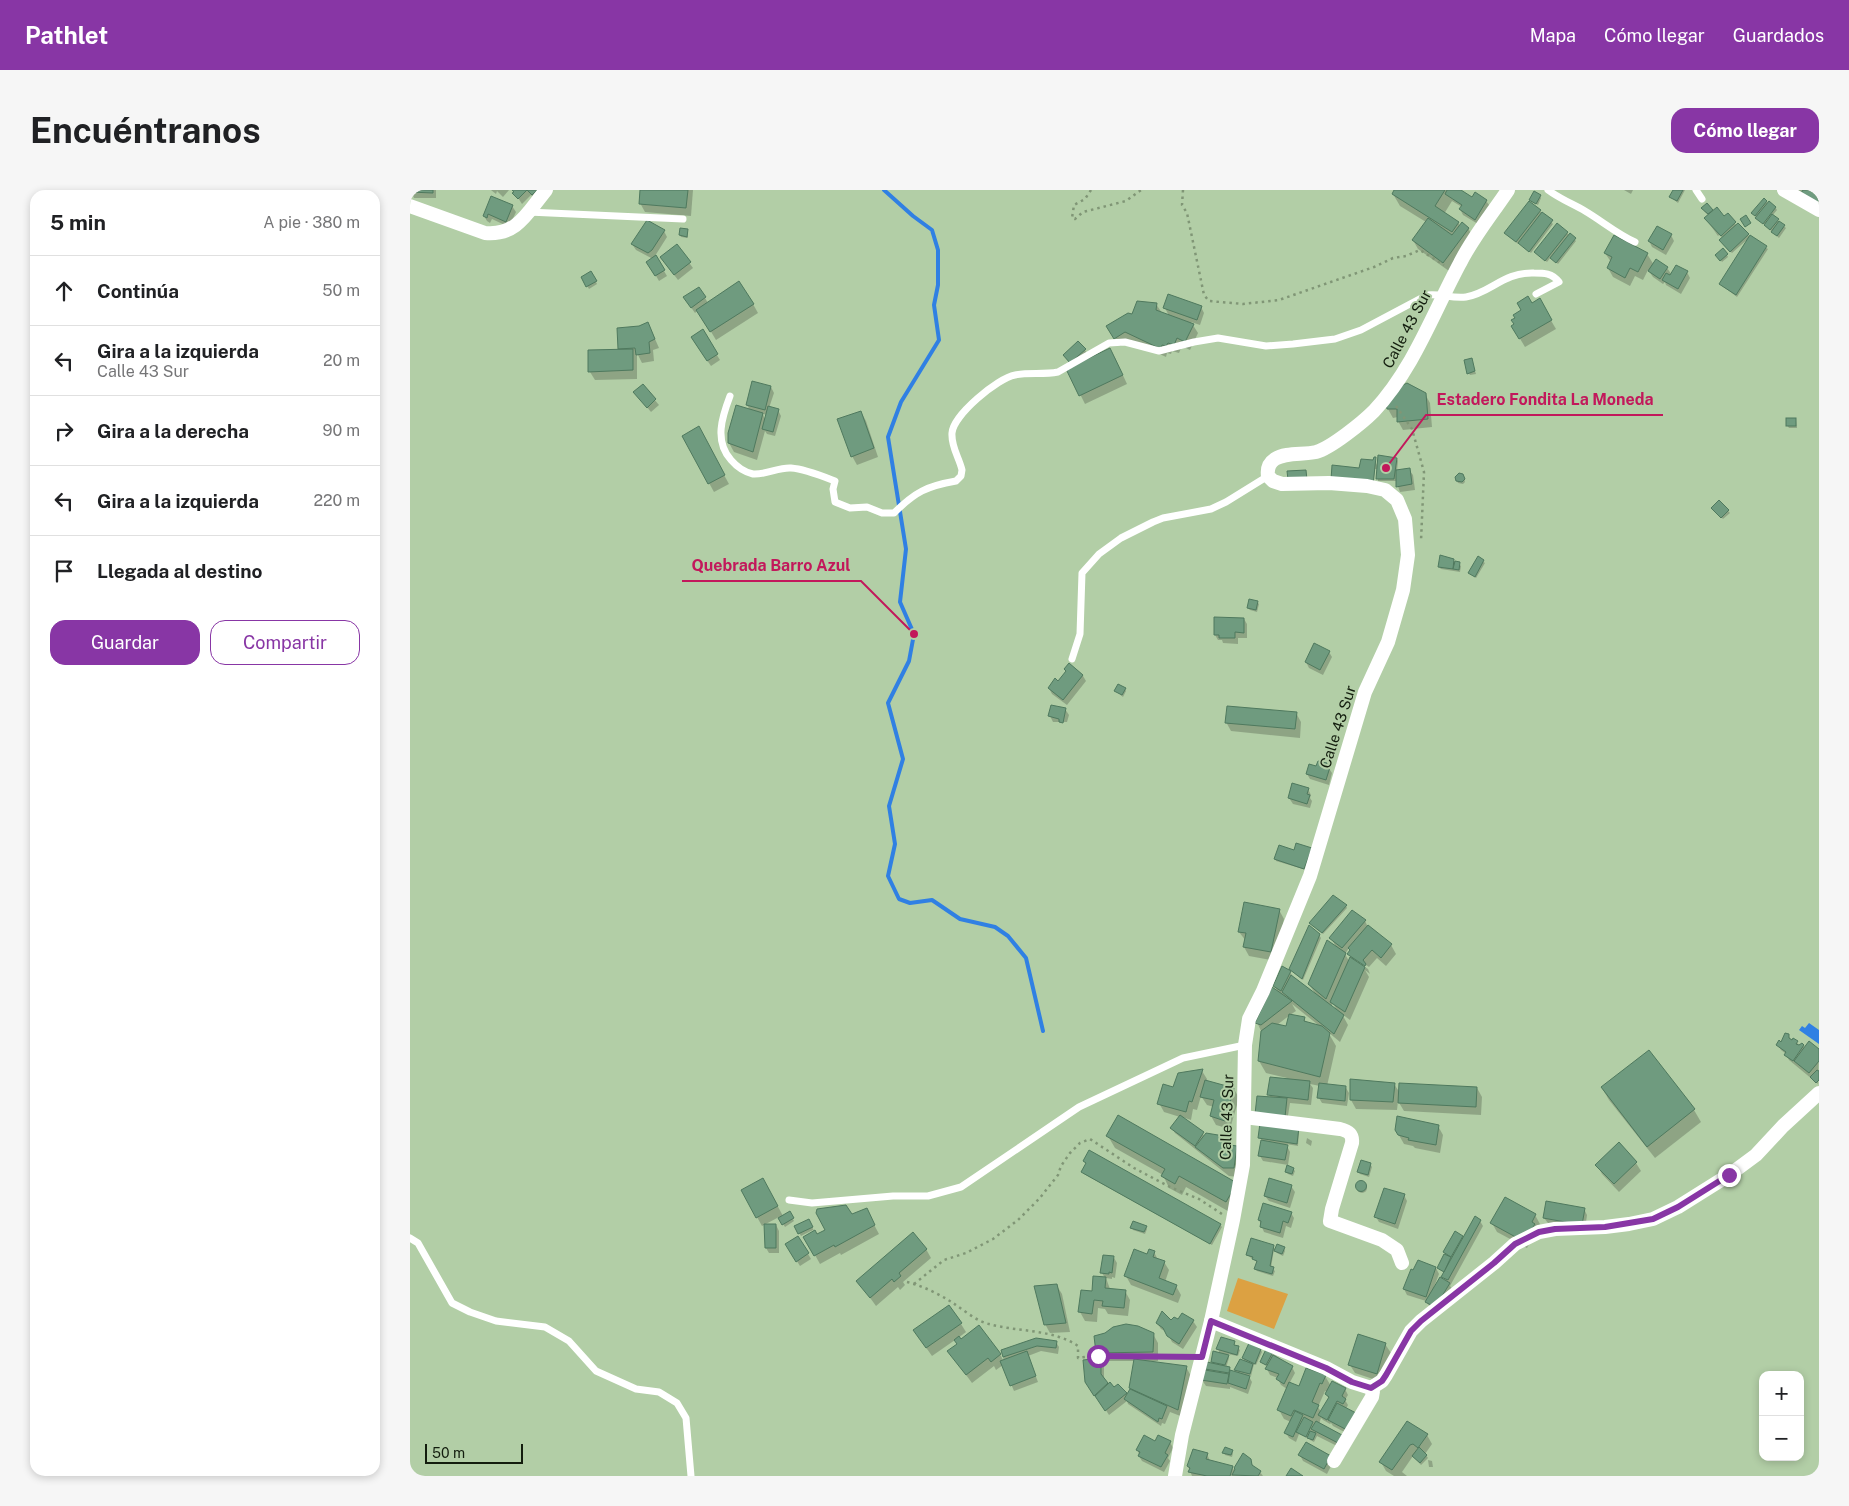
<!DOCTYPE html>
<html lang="es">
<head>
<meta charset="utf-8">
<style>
	body { margin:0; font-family:"Public Sans",sans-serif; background:#f6f6f6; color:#202124 }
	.controls { position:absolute; right:15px; bottom:15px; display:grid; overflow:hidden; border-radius:10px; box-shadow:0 2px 8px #0003 }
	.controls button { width:45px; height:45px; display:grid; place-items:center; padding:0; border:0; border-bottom:1px solid #e0e0e0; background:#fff; color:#202124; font:25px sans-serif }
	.scale { position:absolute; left:15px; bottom:12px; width:98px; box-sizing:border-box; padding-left:5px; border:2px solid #131d0e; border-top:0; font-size:14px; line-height:18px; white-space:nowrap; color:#131d0e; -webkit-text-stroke:4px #b2cea6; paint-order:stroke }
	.stop { position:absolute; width:15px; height:15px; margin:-11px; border:4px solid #8836a5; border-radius:50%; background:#fff }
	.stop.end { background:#8836a5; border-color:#fff; box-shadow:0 1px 5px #0008 }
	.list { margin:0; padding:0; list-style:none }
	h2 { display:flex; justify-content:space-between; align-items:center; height:65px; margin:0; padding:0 20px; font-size:21px }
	h2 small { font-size:16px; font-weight:400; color:#757577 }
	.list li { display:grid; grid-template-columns:32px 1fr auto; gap:15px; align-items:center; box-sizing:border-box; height:70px; padding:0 20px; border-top:1px solid #e0e0e0 }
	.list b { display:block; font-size:19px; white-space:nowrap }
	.list p { margin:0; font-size:16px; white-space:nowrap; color:#757577 }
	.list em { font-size:16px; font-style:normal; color:#757577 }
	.actions { display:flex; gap:10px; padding:15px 20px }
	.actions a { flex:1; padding:11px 0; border:1px solid #8836a5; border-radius:15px; text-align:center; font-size:18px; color:#8836a5 }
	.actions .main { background:#8836a5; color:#fff }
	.icon { flex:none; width:28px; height:28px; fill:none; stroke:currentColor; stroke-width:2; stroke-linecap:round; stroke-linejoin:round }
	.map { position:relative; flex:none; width:1409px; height:1286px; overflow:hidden; border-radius:15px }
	header { display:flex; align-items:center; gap:30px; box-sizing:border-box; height:70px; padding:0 25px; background:#8836a5; color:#fff }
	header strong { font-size:24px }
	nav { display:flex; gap:28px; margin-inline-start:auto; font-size:18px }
	.intro { display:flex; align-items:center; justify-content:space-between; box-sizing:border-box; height:120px; padding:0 30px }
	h1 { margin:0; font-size:35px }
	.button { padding:12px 22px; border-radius:15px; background:#8836a5; color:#fff; font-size:18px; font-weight:700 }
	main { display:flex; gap:30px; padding:0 30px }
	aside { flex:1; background:#fff; border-radius:15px; box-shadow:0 2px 8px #0003 }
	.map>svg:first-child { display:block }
	.green { fill:#dca142 }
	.water { fill:#3080e3 }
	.shadow { fill:#0003; fill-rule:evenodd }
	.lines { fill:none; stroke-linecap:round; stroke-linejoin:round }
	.stream { stroke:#3080e3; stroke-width:4 }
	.building { fill:#6f9b7f; stroke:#4f795e }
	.path { stroke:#809676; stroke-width:2.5; stroke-dasharray:2.5 4; stroke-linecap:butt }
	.service { stroke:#fff; stroke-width:7 }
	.minor { stroke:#fff; stroke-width:14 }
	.route { stroke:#8836a5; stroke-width:6 }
	.labels { text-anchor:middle; stroke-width:4; stroke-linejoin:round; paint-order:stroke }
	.street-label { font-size:15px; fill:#131d0e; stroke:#b2cea6 }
	.leader { fill:none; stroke:#c2185b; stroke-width:2 }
	.callout-dot { fill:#c2185b; stroke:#b2cea6; stroke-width:2 }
	.callout-label { font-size:16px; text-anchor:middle; font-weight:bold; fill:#c2185b; stroke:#b2cea6; stroke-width:4; stroke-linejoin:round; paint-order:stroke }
</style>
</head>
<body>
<header>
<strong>Pathlet</strong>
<nav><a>Mapa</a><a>Cómo llegar</a><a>Guardados</a></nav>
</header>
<div class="intro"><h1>Encuéntranos</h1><a class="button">Cómo llegar</a></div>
<main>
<aside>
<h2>5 min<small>A pie · 380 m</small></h2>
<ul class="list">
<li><svg class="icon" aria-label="ahead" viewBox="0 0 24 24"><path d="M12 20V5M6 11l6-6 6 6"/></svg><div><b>Continúa</b></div><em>50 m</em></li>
<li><svg class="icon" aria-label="left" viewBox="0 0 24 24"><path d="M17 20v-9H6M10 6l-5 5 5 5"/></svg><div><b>Gira a la izquierda</b><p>Calle 43 Sur</p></div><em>20 m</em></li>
<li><svg class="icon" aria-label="right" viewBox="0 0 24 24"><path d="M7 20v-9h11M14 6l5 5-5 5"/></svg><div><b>Gira a la derecha</b></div><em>90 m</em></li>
<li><svg class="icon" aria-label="left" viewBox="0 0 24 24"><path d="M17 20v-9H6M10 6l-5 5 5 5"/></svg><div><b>Gira a la izquierda</b></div><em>220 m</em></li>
<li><svg class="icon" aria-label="arrive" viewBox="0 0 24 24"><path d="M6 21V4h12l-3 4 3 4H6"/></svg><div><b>Llegada al destino</b></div></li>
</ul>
<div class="actions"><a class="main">Guardar</a><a>Compartir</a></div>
</aside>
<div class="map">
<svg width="1409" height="1286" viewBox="0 0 1409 1286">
	<rect width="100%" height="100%" fill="#b2cea6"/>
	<polygon class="green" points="828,1088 878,1104 864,1139 817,1121"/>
	<polygon class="water" points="1399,833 1409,840 1409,854 1389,840 1392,836 1395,838"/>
	<g class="shadow">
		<polygon points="1,0 26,0 26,8 4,8"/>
		<polygon points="81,0 99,0 93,7 87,1 86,4"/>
		<polygon points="103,0 136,0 126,10 121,5 112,14"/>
		<polygon points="231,0 283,0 281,26 235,22 230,13"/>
		<polygon points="985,0 1049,0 1062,9 1076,11 1080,16 1068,34 1053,25 1050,19 1052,17 1042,11 1034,24 1048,32 1050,36 1058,38 1063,47 1039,81 1008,59 1003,50 1016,32 990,16 983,4"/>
		<polygon points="1214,0 1223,0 1221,4"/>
		<polygon points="1264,0 1275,0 1268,13 1261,7"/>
		<polygon points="1383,0 1408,0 1409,19"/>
		<polygon points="1130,6 1131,8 1128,15 1122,12 1121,10"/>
		<polygon points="82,7 102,16 106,22 99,37 82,29 80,33 77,31 74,26"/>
		<polygon points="1354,9 1358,14 1365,17 1367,20 1362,26 1376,38 1369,48 1344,25"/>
		<polygon points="1302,20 1314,28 1318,25 1327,36 1328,35 1339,46 1358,59 1327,107 1310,94 1339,48 1322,63 1312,53 1313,48 1309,45 1308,46 1296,29 1299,26 1294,21"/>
		<polygon points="1130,21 1143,34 1121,63 1109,52 1108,54 1097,45"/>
		<polygon points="237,32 254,41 257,47 245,66 257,86 249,91 238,72 243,69 226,60 222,54"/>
		<polygon points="277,40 278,48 271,47 270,45"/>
		<polygon points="1157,43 1166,51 1148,74 1141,67 1137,72 1127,64"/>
		<polygon points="1261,45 1264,51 1256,65 1242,57 1239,51"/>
		<polygon points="267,56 283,78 268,90 255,73"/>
		<polygon points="1195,63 1237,64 1244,75 1257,78 1262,85 1277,82 1280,88 1271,104 1256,95 1255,92 1253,94 1243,87 1238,80 1233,90 1225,86 1220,96 1203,87 1198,78 1201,72"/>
		<polygon points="1307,65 1317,65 1318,67 1312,72"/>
		<polygon points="181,83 187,94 179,99 172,87"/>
		<polygon points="295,108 298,113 343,114 348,123 306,150 288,120 285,123 278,113"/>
		<polygon points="1129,110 1146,139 1115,157 1103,137 1122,114"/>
		<polygon points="746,114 752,123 759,126 755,118 791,117 794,123 790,135 781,132 788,143 780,160 772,156 769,163 762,161 761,164 757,163 756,167 720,150 710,156 698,136"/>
		<polygon points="238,133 249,158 243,160 244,171 232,173 227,163 227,189 185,190 180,182 209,161 208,139 230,137"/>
		<polygon points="292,141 310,170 301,176 285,153"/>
		<polygon points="675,160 678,165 669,174 705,168 717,194 675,214 658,180 663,177 654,165"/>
		<polygon points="1062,172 1066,184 1060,185 1059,183"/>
		<polygon points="233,196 249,215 241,222 225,203"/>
		<path d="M361 197 364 203 359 218 368 220 371 226 365 246 357 244 355 241 347 270 324 262 319 253 340 220 337 215ZM353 224 358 225 356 230 354 227Z"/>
		<polygon points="1015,204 1020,213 1022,237 993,240 988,231 988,227 983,228 978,219"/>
		<polygon points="451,222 456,231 468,267 447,275 442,266"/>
		<polygon points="1386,230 1387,238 1379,238 1377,235"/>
		<polygon points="288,238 319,294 304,302 273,246"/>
		<polygon points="987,269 988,271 987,281 999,280 1003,285 1005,300 990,302 986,291 968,291 968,279 965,279 963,297 950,280 965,271 968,277"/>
		<polygon points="1054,288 1055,292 1053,294 1048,293 1047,291"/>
		<polygon points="1309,311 1320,323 1313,329 1304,320"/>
		<polygon points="1068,368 1075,373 1066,388 1060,383"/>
		<polygon points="1043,370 1051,376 1050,382 1031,379 1029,377"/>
		<polygon points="847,412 849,414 847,422 840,420 838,418"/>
		<polygon points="834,429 837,434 837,448 828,448 828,454 813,453 812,450 808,450 805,445"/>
		<polygon points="919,462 922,467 913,485 899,478 896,472"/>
		<polygon points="659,475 673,486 676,491 657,515 642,504 639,498 648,492 657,482"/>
		<polygon points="715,499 716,501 713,507 706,501"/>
		<polygon points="655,519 659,525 657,532 643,532 640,526"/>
		<polygon points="886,523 891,532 890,548 821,541 816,532"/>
		<polygon points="916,574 922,583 919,595 900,589 897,584"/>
		<polygon points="898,599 901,605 900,608 902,611 900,618 883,614 879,608"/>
		<polygon points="901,659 896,680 866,671 865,668 885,661"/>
		<polygon points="936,716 937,718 913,744 901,734"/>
		<polygon points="869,720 874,729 866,771 839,766 834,757 836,751 829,742"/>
		<path d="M942 722 955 731 958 737 981 755 986 764 976 776 967 768 959 777 944 767 945 770 958 779 960 784 955 780 959 787 940 830 932 824 938 835 930 852 918 842 926 856 917 896 936 898 939 903 937 916 912 913 909 908 910 896 900 894 903 898 901 915 880 913 877 932 859 905 877 888 856 883 849 871 851 841 847 832 869 803 864 796 880 782 883 787 906 805 899 794 926 757 921 748ZM939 758 941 761 939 764 941 768 939 771 935 764ZM923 813 927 821 921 817ZM882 814 912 838 896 833 894 828 880 825 886 821ZM880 825 877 837 867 835Z"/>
		<polygon points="909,745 911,748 893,790 882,781"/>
		<polygon points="1378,845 1382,852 1387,852 1389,856 1393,855 1395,859 1409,861 1408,894 1379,870 1376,864 1371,860 1368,855 1372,853"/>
		<polygon points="1238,862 1284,920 1291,932 1245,968 1199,910 1192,898"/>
		<polygon points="792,881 797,889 796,892 824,899 829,908 820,939 806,935 801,926 804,917 797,915 791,906 787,920 783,919 781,930 772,927 795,946 814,947 819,956 826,957 831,965 828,987 819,986 765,943 762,938 770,927 754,922 749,913 764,898 769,884"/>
		<polygon points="984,894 990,903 1067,898 1072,907 1071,925 994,921 988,911 987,920 946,919 941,910"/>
		<polygon points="1028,936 1033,945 1030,963 1005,958 1003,956 994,954 986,940"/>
		<polygon points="888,939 889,941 888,956 876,954 880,962 878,975 853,971 850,966 852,950 849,948"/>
		<polygon points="698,946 826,994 823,1024 776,997 772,1005 759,998 753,985 705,958"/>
		<polygon points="897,948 902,951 901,956 896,953"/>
		<polygon points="1209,954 1226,973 1231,981 1209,1002 1192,984 1187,975"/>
		<polygon points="674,971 810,1035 812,1037 802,1055 674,984 673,982 677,975"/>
		<polygon points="960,974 962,977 959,987 950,984 948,982"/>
		<polygon points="883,979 885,981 883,986 878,984 876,982"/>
		<circle cx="952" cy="998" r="5"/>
		<polygon points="881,996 885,1002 880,1018 859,1011 855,1006"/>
		<polygon points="358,998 373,1026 379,1022 384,1031 375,1037 369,1027 352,1036 347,1027"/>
		<polygon points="994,1005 997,1011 988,1039 969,1032 966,1027"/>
		<polygon points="1174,1019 1177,1025 1175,1040 1138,1033 1134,1028"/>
		<polygon points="881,1023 884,1028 881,1038 876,1036 873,1048 854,1042 849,1030"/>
		<polygon points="1125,1025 1130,1034 1117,1058 1087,1042 1082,1033"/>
		<polygon points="461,1029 469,1044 431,1065 430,1063 410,1074 395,1047 404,1042 403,1040 391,1046 386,1037 398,1030 407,1046"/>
		<polygon points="1070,1031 1073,1036 1040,1096 1043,1100 1020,1117 1016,1111 997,1105 994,1099 1009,1071 1026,1078 1029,1084 1024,1097 1036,1092 1033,1087 1035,1083 1028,1078 1038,1067 1035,1062 1052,1046 1054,1049"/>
		<polygon points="366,1035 369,1041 369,1063 359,1063 356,1058"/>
		<polygon points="736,1037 737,1039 735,1044 723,1040 722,1038"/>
		<polygon points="388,1047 401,1069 390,1076 377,1055"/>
		<polygon points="863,1056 866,1061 874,1058 875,1061 873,1066 867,1063 864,1059 861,1078 865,1081 863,1086 847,1081 845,1079 847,1072 837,1065"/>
		<polygon points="516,1059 521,1068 493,1092 495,1095 490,1100 488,1097 466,1116 448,1091"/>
		<polygon points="744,1062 748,1070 754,1072 759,1080 755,1092 766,1096 771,1105 768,1113 721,1095 716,1086 738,1065"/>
		<polygon points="704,1068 707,1073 705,1088 702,1087 702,1089 696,1088 700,1099 715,1101 720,1110 718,1126 698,1124 695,1119 688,1118 687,1132 675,1131 670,1122 695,1088 692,1083"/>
		<polygon points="647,1096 652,1104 660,1142 640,1143 635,1134"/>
		<polygon points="772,1125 783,1131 787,1137 773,1159 762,1152 757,1142 751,1139 747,1133 768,1130"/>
		<polygon points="551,1134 556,1142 548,1148 551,1151 590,1164 594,1172 592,1161 646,1152 649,1157 648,1164 631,1161 618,1166 628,1192 604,1201 593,1175 586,1180 584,1176 562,1193 539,1162 548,1155 545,1150 522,1166 510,1149"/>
		<path d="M743 1144 748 1153V1171H740V1172L776 1177 781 1186 773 1227 760 1222 755 1234 752 1233 751 1236 718 1214 717 1211 699 1225 677 1191 674 1171 691 1169 687 1162ZM692 1171H725L721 1198 723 1202 717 1206 716 1203 698 1196 694 1189V1175Z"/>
		<polygon points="825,1154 825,1156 830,1160 828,1166 817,1164 819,1168 816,1178 827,1184 825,1180 835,1172 833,1168 851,1160 852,1162 846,1175 844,1174 841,1186 838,1185 842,1192 838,1204 820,1197 820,1199 796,1196 792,1190 798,1182 796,1179 798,1173 802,1174 804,1163 810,1164 808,1159 823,1161"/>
		<polygon points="975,1154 981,1163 972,1192 945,1183 940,1175"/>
		<path d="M862 1163 882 1177 885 1183 879 1194 889 1198 915 1186 921 1196 935 1199 938 1205 935 1210 938 1215 936 1219 940 1245 923 1236 921 1233 920 1234 913 1230 911 1228 909 1234 931 1246V1258L907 1246 904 1252 900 1250 898 1246 897 1248 889 1244 886 1252 879 1248 876 1243 881 1232 874 1229 869 1220 877 1199 871 1195 868 1189V1188L860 1185 857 1179 858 1177 851 1172ZM915 1201 917 1202 916 1204 919 1209 911 1222 908 1217Z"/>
		<polygon points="997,1233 1017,1245 1022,1254 1015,1264 1018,1268 1011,1275 1003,1266 992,1282 997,1286 984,1286 976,1281 971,1272"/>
		<polygon points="746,1252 760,1252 763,1258 758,1268 760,1271 754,1282 732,1271 729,1266 728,1260"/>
		<polygon points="822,1261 823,1263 822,1267 815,1265 814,1263"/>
		<polygon points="797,1264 800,1271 822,1277 824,1280 833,1265 840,1270 844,1278 850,1282 853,1286 782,1286 778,1276"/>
		<polygon points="890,1265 923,1272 917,1284 893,1271"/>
		<polygon points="1018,1270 1022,1271 1023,1277 1019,1277"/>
	</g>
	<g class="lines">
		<polyline class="stream" points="474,0 503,26 522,40 528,60 528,95 524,115 529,150 491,212 478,247 496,359 490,412 504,444 499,471 478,513 493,569 479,616 485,654 478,686 489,709 500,713 522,710 550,729 585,737 598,746 616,768 633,841"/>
	</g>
	<g class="building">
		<polygon points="0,0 23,0 23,3 0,2"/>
		<polygon points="102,0 127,0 122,5 117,0 108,9 102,3 104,2"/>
		<polygon points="230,0 278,0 276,18 229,14"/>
		<polygon points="984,0 1035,0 1025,16 1049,32 1042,42 982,4"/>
		<polygon points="1037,0 1051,0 1062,7 1065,2 1077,10 1065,30 1049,19 1052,15 1035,4"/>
		<polygon points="1263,0 1273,0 1267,11 1259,7"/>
		<polygon points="1393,0 1409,1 1409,10 1405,15 1390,5"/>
		<polygon points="1124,1 1131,5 1126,14 1119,10"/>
		<polygon points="81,6 103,15 96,32 78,24 77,28 73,26"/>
		<polygon points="1354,8 1357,11 1345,26 1341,23"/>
		<polygon points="1119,11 1131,20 1106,52 1094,43"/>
		<polygon points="1359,11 1366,17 1353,34 1345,28"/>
		<polygon points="1297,13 1303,20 1298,24 1291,18"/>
		<polygon points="1307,17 1314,26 1318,23 1326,32 1311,46 1294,28"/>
		<polygon points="1132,22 1143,30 1119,62 1108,53"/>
		<polygon points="1362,24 1369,29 1360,40 1354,35"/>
		<polygon points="1336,25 1341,33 1335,37 1330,29"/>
		<polygon points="1018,28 1042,45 1052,32 1059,38 1033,73 1002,50"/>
		<polygon points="237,30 255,40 242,60 238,63 221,54"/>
		<polygon points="1369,31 1375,35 1367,46 1361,42"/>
		<polygon points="1147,33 1158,42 1135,71 1124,62"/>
		<polygon points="1328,33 1339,44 1320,62 1309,50"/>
		<polygon points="1247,36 1262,44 1253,60 1238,51"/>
		<polygon points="270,38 278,39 277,47 269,45"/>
		<polygon points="1160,43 1166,48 1146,73 1140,68"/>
		<polygon points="1204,45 1238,63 1228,82 1220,78 1215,88 1197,78 1202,67 1194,63"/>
		<polygon points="1340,45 1357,56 1326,105 1309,94"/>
		<polygon points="267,54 281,72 264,85 250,67"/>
		<polygon points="1313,58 1318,64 1310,71 1305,65"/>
		<polygon points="246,65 255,80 245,86 236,72"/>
		<polygon points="1246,69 1258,77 1250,89 1238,81"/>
		<polygon points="1266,75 1278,81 1268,99 1252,90 1256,83 1260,85"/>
		<polygon points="181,81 187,91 176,97 171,87"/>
		<polygon points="329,91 344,114 300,142 286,120"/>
		<polygon points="289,97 296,107 281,118 273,107"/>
		<polygon points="758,104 792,116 787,130 753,118"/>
		<polygon points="1118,106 1122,113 1130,108 1142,130 1109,149 1101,136 1104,134 1101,130 1105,128 1103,125 1111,120 1107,113"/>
		<polygon points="727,111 747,113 746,120 784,134 775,152 767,148 764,155 758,153 756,156 752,155 751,159 715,142 704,149 696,136 718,123 722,124"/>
		<polygon points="238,132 245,149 239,152 240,163 226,165 225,158 208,159 207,138 229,136"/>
		<polygon points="293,139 308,164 297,171 281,147"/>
		<polygon points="668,151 676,159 660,173 653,165"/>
		<polygon points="700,158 713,185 669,206 656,179"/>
		<polygon points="223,159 223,180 178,182 178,160"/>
		<polygon points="1062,168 1065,181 1057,184 1054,170"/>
		<polygon points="342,191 361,196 355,220 336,215"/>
		<polygon points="997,193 1016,203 1018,229 987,232 987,219 977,219 976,214 987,198"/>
		<polygon points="233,194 246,209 237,218 223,202"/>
		<polygon points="326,215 353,223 343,262 318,253 318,243"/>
		<polygon points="358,216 369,219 363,242 352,239"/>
		<polygon points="451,221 464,258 441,267 427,229"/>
		<rect x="1376" y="228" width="10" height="8"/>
		<polygon points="289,236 315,285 298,294 272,246"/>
		<polygon points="968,265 987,268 984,289 966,289"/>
		<polygon points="964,267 966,267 963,295 921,290 922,275 949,278 951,269 963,270"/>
		<polygon points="1000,278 1002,294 986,297 986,280"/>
		<polygon points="896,280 897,290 878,290 877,281"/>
		<polygon points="1049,283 1053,284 1055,289 1052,292 1046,291 1045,287"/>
		<polygon points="1309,310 1319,320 1311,328 1301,318"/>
		<polygon points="1030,365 1044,369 1043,379 1028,377"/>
		<polygon points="1068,366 1074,370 1065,387 1058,383"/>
		<polygon points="1045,371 1050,372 1049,380 1043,379"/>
		<polygon points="839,409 848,411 846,420 837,418"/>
		<polygon points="804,427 834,428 834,443 825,442 825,448 809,448 809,445 804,445"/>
		<polygon points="904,453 920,461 910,480 895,472"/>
		<polygon points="659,473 673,485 653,510 638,498 645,488 648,491 656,481 654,479"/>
		<polygon points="708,494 716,498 712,505 704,501"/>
		<polygon points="641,515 656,518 653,533 649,532 649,529 638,526"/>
		<polygon points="817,516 887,522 885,539 815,533"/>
		<polygon points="908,571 917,573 916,576 920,577 916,590 896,584 899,574 906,576"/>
		<polygon points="882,593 899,598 897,604 900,605 897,614 878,608"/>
		<polygon points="886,653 902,658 894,679 864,669 869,655 884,660"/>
		<polygon points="923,705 937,715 912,743 899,733"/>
		<polygon points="834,712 870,719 861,762 833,757 836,743 828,742"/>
		<polygon points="942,720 956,730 932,758 919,748"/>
		<polygon points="899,735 910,744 892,789 879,779"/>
		<polygon points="958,735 982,754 971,768 962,760 953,770 956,774 955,776 937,764 940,760 938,758"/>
		<polygon points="917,750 936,763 916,809 898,794"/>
		<polygon points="940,767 955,777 935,822 920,812"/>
		<polygon points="872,776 881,781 871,801 863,796"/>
		<polygon points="881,785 934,825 924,844 872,802"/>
		<polygon points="862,797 882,811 851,835 845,833"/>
		<polygon points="879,824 895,827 894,831 912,836 920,843 910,887 848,871 851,841 862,833 876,836"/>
		<polygon points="1375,843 1379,844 1379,848 1382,850 1383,848 1388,851 1386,854 1389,855 1392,853 1394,855 1383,871 1374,865 1376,862 1366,855 1369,850 1371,852"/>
		<polygon points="1399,851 1409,859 1409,871 1399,883 1384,871"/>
		<polygon points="1239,860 1285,919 1237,957 1191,897"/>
		<polygon points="793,879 782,912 779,911 776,922 747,914 753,894 763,897 768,883"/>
		<polygon points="1407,880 1409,881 1409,890 1406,893 1400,887"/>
		<polygon points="860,887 900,891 898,910 857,905"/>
		<polygon points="940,889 985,893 983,912 940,910"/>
		<polygon points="795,890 824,898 815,931 800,926 804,910 790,907"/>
		<polygon points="909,893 936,896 935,911 907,908"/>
		<polygon points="989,893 1067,897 1066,917 988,913"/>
		<polygon points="847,906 877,908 875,927 845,924"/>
		<polygon points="708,925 827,993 816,1012 769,986 765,994 751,986 755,979 696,946"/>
		<polygon points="770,925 794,942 785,956 760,938"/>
		<polygon points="987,926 1029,935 1026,955 998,950 999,948 988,945 985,940"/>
		<polygon points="850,933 889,937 887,954 848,948"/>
		<polygon points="796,943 814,946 814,954 827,956 824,978 813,978 785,957"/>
		<polygon points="851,950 878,955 875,970 848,966"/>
		<polygon points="1209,952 1227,972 1204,994 1185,975"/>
		<polygon points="679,960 811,1034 800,1054 671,982 676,973 673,971"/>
		<polygon points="951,970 961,973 958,985 947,982"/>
		<polygon points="877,975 884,978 882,984 875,982"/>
		<polygon points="353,988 368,1016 346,1028 331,1000"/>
		<polygon points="859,988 882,995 877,1013 854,1006"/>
		<circle cx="951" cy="996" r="5.5"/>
		<polygon points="974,998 995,1004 985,1034 964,1027"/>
		<polygon points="1095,1007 1126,1024 1122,1032 1125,1034 1119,1043 1111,1050 1080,1033"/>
		<polygon points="1136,1011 1175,1018 1172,1035 1133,1028"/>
		<polygon points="853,1013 882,1022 878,1033 873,1031 870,1043 850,1037 851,1031 848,1030"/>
		<polygon points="436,1015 442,1024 457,1018 465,1035 425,1057 424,1055 404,1066 393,1047 405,1040 407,1044 415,1040 406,1023 407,1019"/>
		<polygon points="380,1021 384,1028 372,1035 368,1028"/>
		<polygon points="1065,1026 1071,1030 1038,1090 1031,1087"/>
		<polygon points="399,1029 403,1037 388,1044 384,1036"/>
		<polygon points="723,1031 737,1036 734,1042 720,1038"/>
		<polygon points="354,1034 366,1034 366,1058 355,1058"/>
		<polygon points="1045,1041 1053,1046 1041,1067 1033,1062"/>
		<polygon points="503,1042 517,1059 489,1083 491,1086 484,1092 482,1089 460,1108 446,1091"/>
		<polygon points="388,1046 399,1063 386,1072 375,1054"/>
		<polygon points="841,1048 864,1055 860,1076 864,1077 862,1084 844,1079 847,1071 842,1069 843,1067 836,1065"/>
		<polygon points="867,1054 875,1057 872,1064 864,1061"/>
		<polygon points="724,1059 737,1064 739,1059 745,1061 743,1067 755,1071 749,1088 767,1095 763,1105 714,1086"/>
		<polygon points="1034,1064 1041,1067 1034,1082 1027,1078"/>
		<polygon points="693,1065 704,1066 702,1083 699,1082 699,1084 690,1083"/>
		<polygon points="1008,1070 1026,1077 1016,1107 993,1099 1001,1079 1003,1080"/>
		<polygon points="683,1086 696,1087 695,1098 716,1100 714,1118 692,1116 693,1111 684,1110 682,1124 668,1122 671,1100 682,1101"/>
		<polygon points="1030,1087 1040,1093 1029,1111 1023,1116 1015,1112"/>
		<polygon points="647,1094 656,1133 634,1135 624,1096"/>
		<polygon points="539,1115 552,1133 516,1158 503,1140"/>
		<polygon points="752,1121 761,1130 764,1127 768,1129 772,1123 784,1130 769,1154 757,1146 753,1138 746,1133"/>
		<polygon points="716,1134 728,1136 744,1143 743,1162 686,1163 684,1146 695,1143 703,1137"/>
		<polygon points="569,1135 591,1164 581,1172 578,1168 556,1185 537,1161 547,1154 544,1150 549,1146 551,1149"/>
		<polygon points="948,1144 976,1153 967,1184 938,1175"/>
		<polygon points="811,1147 825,1151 824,1155 829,1156 827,1165 806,1159"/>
		<polygon points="626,1148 647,1151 646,1158 627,1156 593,1167 591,1160"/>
		<polygon points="839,1153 851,1159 845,1174 832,1168"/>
		<polygon points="856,1159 863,1162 856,1175 850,1172"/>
		<polygon points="617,1161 626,1186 600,1196 590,1171"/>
		<polygon points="803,1161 819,1165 815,1175 801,1172"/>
		<polygon points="863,1165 883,1176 874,1194 866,1189 869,1184 855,1179"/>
		<polygon points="691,1168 691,1184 698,1193 684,1206 675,1192 673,1170"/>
		<polygon points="724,1169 777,1176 768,1220 719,1198"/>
		<polygon points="830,1169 843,1174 840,1184 824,1180"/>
		<polygon points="797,1172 820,1177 819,1183 795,1179"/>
		<polygon points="896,1178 916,1185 912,1194 910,1193 902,1212 909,1215 903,1228 884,1220 881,1226 867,1220 879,1192 889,1196"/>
		<polygon points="795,1180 819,1184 817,1194 791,1190"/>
		<polygon points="820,1180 840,1186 836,1199 818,1193"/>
		<polygon points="922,1191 936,1198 932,1206 936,1209 933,1214 927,1211 917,1230 908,1225 919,1207 915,1204"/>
		<polygon points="700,1192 704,1197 708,1194 717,1203 695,1221 685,1206"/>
		<polygon points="720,1199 757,1216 752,1229 749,1228 748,1232 714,1209"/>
		<polygon points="927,1213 946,1223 937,1240 918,1230"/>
		<polygon points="885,1221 893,1225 883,1247 874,1243"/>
		<polygon points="894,1227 903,1232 896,1247 886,1242"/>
		<polygon points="906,1231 932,1245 928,1253 901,1239"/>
		<polygon points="997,1231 1018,1244 1008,1258 1003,1254 1000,1255 982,1280 969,1272"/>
		<polygon points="900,1241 906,1243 903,1250 897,1248"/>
		<polygon points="734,1245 745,1251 748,1245 761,1251 755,1263 758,1265 751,1277 728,1266 730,1262 726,1260"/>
		<polygon points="896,1252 921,1266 914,1279 888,1265"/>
		<polygon points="815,1257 823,1260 821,1265 812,1263"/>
		<polygon points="1009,1257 1017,1265 1010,1273 1002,1266"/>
		<polygon points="783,1259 798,1263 796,1269 823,1276 820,1286 797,1286 778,1282 780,1278 777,1276"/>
		<polygon points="833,1263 841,1269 842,1275 851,1281 848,1286 822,1285 825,1279 824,1278"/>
		<polygon points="881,1278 893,1286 876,1286"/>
	</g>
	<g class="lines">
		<g class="path">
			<polyline points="681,0 675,9 664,15 662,28 665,29 673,22 716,11 731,0"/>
			<polyline points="773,0 772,15 777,23 794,105 799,111 833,114 869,110 964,77 983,68 996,66 1010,60 1034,75"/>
			<polyline points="986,216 1002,239 1014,282 1011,351"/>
			<path d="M497 1092C513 1096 529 1104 543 1113 554 1120 566 1131 579 1134 607 1142 644 1139 668 1156V1168L688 1165 778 1167"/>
			<polyline points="504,1094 534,1070 556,1063 583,1049 608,1030 629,1009 648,985 651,976 660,963 670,953 680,949 724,978 760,997 789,1009 812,1024"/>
		</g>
		<g class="service">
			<path d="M1138 0C1150 9 1163 14 1175 21 1192 31 1207 44 1225 52"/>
			<polyline points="1286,0 1292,9"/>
			<polyline points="118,22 273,29"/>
			<path d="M320 206C312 227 304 251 321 270 327 277 334 282 343 284 356 285 369 277 381 278 395 279 412 286 425 291L423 299 425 312 440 318 457 317 472 323H484C505 302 517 296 546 291L551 286 552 280C549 267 541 257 542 243 543 225 588 188 605 185 619 182 633 185 648 182L699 153 715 152 749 161 784 152 808 148 856 156 883 154 925 149 951 140 1017 105C1030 103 1042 109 1056 107 1081 103 1093 82 1124 83 1134 83 1142 83 1149 92L1126 104"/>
			<polyline points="662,469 670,444 672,383 689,364 711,348 743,332 753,328 801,319 816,312 858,286"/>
			<polyline points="379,1010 402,1013 483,1006 518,1006 551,997 669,917 773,868 835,855"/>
			<polyline points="0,1048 8,1053 42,1113 60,1122 86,1131 135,1137 159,1151 186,1181 226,1199 249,1202 267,1213 276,1228 281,1286"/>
		</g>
		<g class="minor">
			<polyline points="1374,0 1409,20"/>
			<path d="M0 16 75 43C107 46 117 23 136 0"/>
			<path d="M834 927 930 939C939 941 943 944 942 953L922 1019 920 1031 972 1050 987 1060 992 1073"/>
			<polyline points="801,1131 916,1178 942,1192 961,1198 972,1191 976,1185 1001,1141 1011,1131 1084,1073 1105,1054 1129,1042 1145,1039 1195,1037 1219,1034 1243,1029 1268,1017 1319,985 1346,965 1373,936 1409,903"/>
			<polyline points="924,1271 962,1207 963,1201 961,1198"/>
			<path d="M765 1286 772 1245 801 1131 823 1030 833 975 835 855 839 829 853 801 900 686 955 502 978 452 993 400 998 365 995 329 987 310 975 300 957 296 919 293 872 294 863 291 858 286C857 279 859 273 865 269 876 262 893 265 906 262 921 258 953 232 964 221 1004 178 1023 123 1050 73 1063 47 1082 24 1098 0"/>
		</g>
	</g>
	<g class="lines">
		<polyline class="route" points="688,1166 792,1167 801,1131 916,1178 942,1192 961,1198 972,1191 976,1185 1001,1141 1011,1131 1084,1073 1105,1054 1129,1042 1145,1039 1195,1037 1243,1029 1268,1017 1319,985"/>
	</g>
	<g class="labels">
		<g class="street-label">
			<text transform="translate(997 139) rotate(-62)" y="5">Calle 43 Sur</text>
			<text transform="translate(928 537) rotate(-72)" y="5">Calle 43 Sur</text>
			<text transform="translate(817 927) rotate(-88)" y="5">Calle 43 Sur</text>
		</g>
	</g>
	<path class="leader" d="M976 278L1016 225H1253M504 444L451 391H272"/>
	<g class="callout-dot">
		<circle cx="976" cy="278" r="5"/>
		<circle cx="504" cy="444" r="5"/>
	</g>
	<g class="callout-label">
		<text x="1135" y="215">Estadero Fondita La Moneda</text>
		<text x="361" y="381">Quebrada Barro Azul</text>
	</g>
</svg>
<div class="controls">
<button>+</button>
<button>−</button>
</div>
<div class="scale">50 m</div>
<div class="stop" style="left:688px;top:1166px"></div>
<div class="stop end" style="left:1319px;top:985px"></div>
</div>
</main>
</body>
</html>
